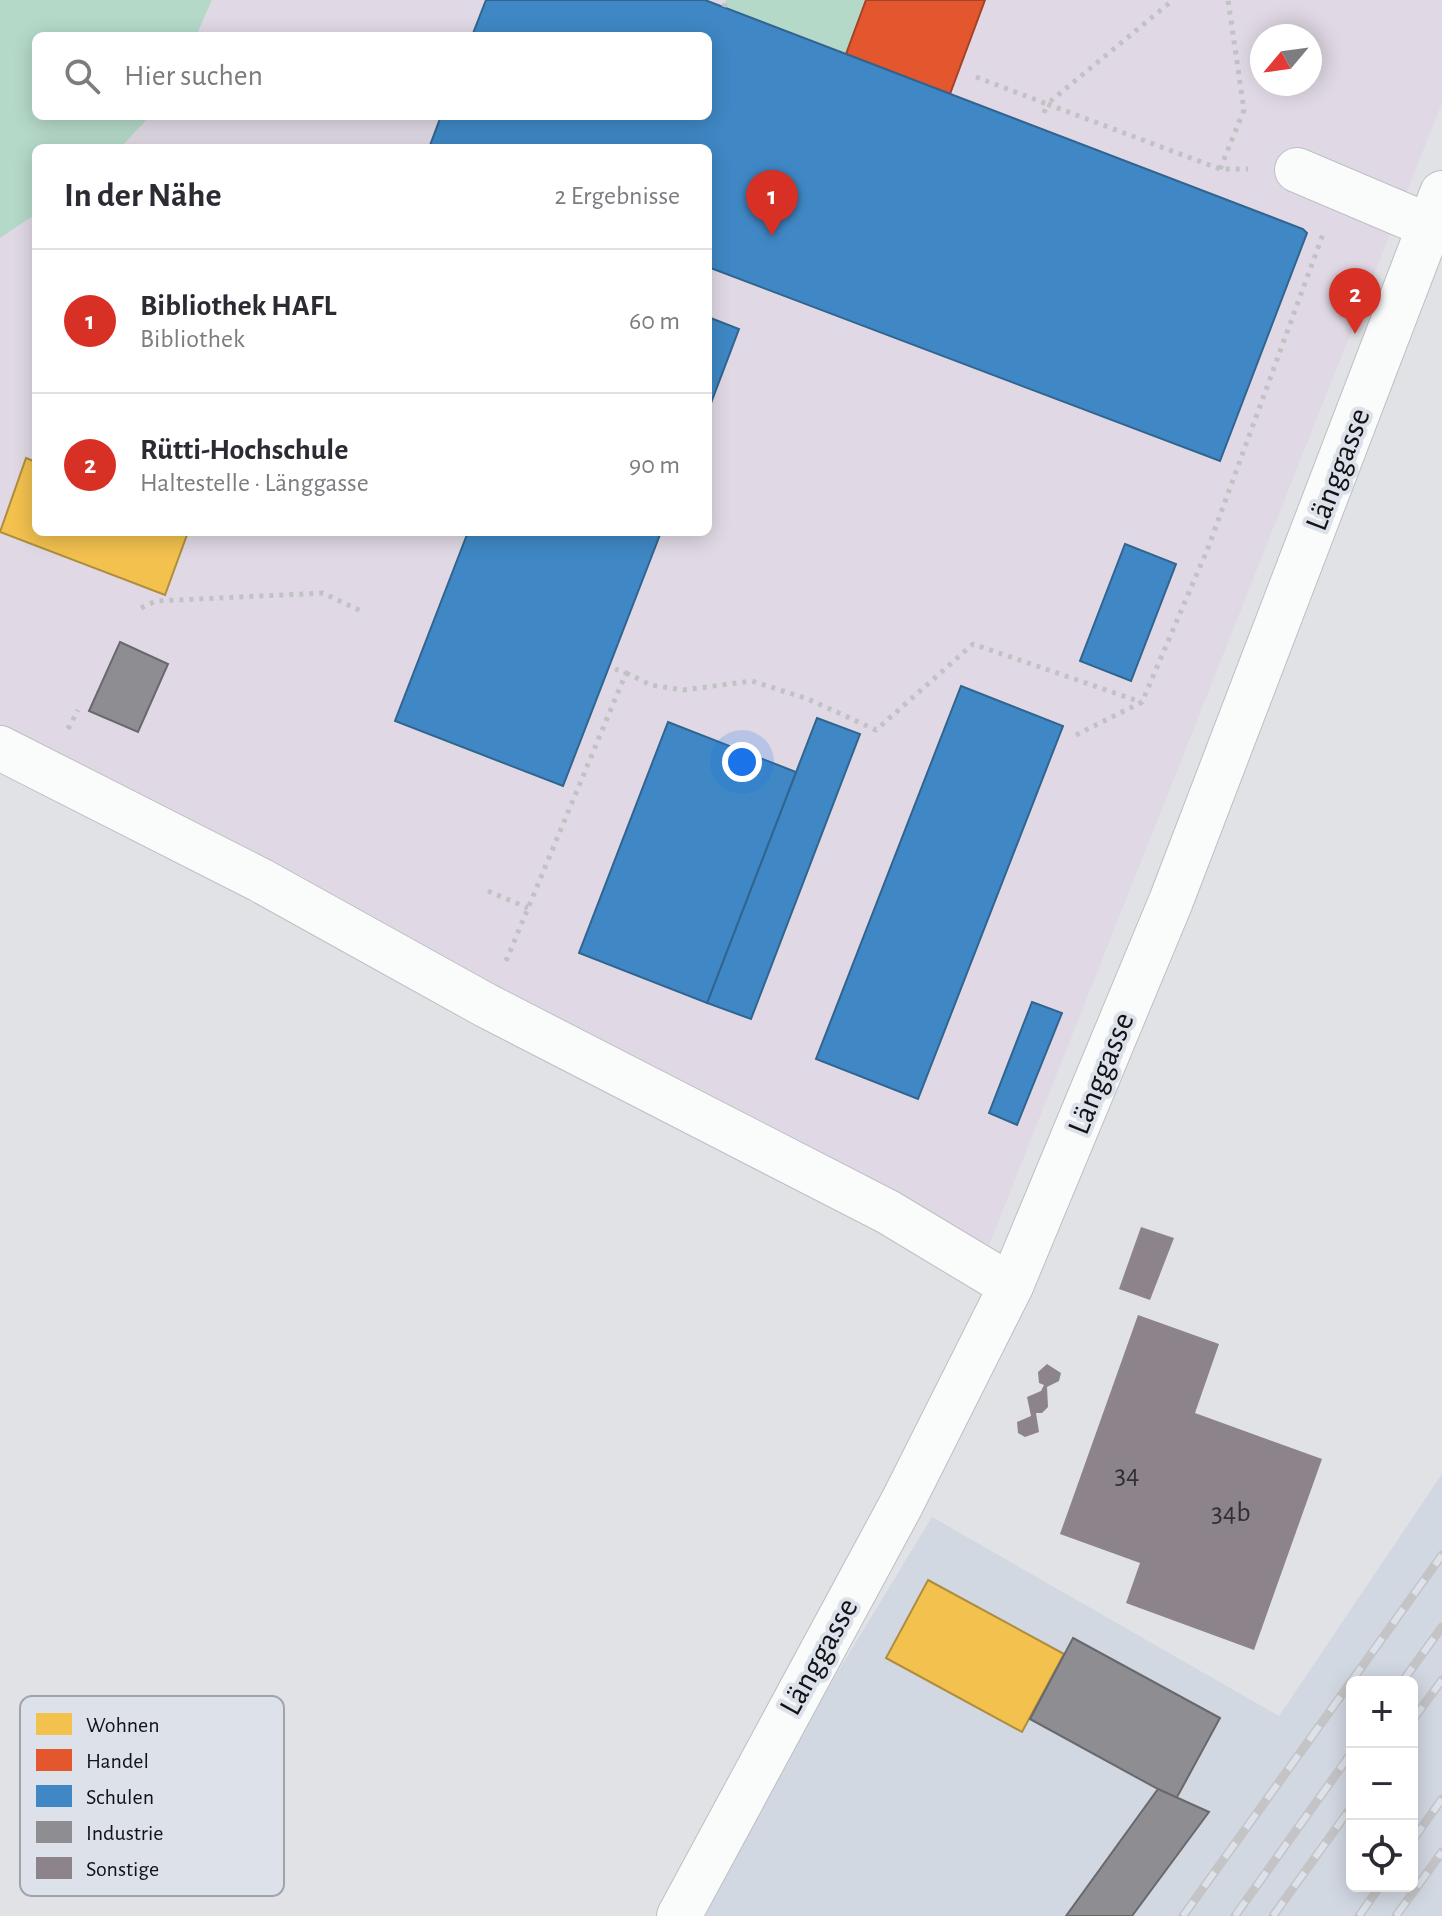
<!DOCTYPE html>
<html lang="de">
<head>
<meta charset="utf-8">
<style>
	body { margin:0; font-family:"Alegreya Sans",sans-serif; background:#f7f7f7; color:#2b2b33 }
	.controls { position:absolute; right:24px; bottom:24px; display:grid; overflow:hidden; border-radius:12px; box-shadow:0 4px 20px #0003 }
	.controls button { width:72px; height:72px; display:grid; place-items:center; padding:0; border:0; border-bottom:2px solid #e1e1e2; background:#fff; color:#2b2b33; font:40px sans-serif }
	.compass { position:absolute; left:1250px; top:24px; width:72px; height:72px; border-radius:50%; background:#fff; box-shadow:0 4px 20px #0003; rotate:241deg }
	.you { position:absolute; left:742px; top:762px; width:28px; height:28px; margin:-20px; border:6px solid #fff; border-radius:50%; background:#1a73e8; box-shadow:0 0 0 12px #1a73e833 }
	.badge { display:grid; place-items:center; width:52px; height:52px; border-radius:50%; background:#d93025; color:#fff; font-size:26px; font-weight:700 }
	.pin { position:absolute; translate:-50% -66px; filter:drop-shadow(0 2px 4px #0008) }
	.pin::after { content:''; position:absolute; top:42px; width:28px; height:24px; background:inherit; clip-path:polygon(0 0,100% 0,50% 100%) }
	.list { margin:0; padding:0; list-style:none }
	h2 { display:flex; justify-content:space-between; align-items:center; height:104px; margin:0; padding:0 32px; font-size:34px }
	h2 small { font-size:26px; font-weight:400; color:#7c7c81 }
	.list li { display:grid; grid-template-columns:52px 1fr auto; gap:24px; align-items:center; box-sizing:border-box; height:144px; padding:0 32px; border-top:2px solid #e1e1e2 }
	.list b { display:block; font-size:30px; white-space:nowrap }
	.list p { margin:0; font-size:26px; white-space:nowrap; color:#7c7c81 }
	.list em { font-size:26px; font-style:normal; color:#7c7c81 }
	.icon { flex:none; width:44px; height:44px; fill:none; stroke:currentColor; stroke-width:2; stroke-linecap:round; stroke-linejoin:round }
	.map { position:relative; flex:none; width:1442px; height:1916px; overflow:hidden }
	.search { position:absolute; background:#fff; box-shadow:0 4px 20px #0003; left:32px; top:32px; width:680px; height:88px; display:flex; align-items:center; gap:20px; box-sizing:border-box; padding:0 28px; border-radius:12px; color:#7c7c81; font-size:30px }
	.panel { position:absolute; background:#fff; box-shadow:0 4px 20px #0003; left:32px; top:144px; width:680px; height:392px; border-radius:12px }
	.map>svg:first-child { display:block }
	.built { fill:#d2d8e2; fill-rule:evenodd }
	.education { fill:#e0d9e5; fill-rule:evenodd }
	.green { fill:#b5d9c9 }
	.homes { fill:#f2c14e; stroke:#ae8d3d; stroke-width:2 }
	.shops { fill:#e4572e; stroke:#a54327; stroke-width:2 }
	.schools { fill:#3f88c5; stroke:#316590; stroke-width:2 }
	.industry { fill:#8d8d92; stroke:#68686d; stroke-width:2 }
	.building { fill:#8d838b }
	.lines { fill:none; stroke-linecap:round; stroke-linejoin:round }
	.minor-casing { stroke:#bdbfc3; stroke-width:46 }
	.path { stroke:#c1c2c3; stroke-width:5; stroke-dasharray:4 6; stroke-linecap:butt }
	.minor { stroke:#fafbfb; stroke-width:44 }
	.rail-casing { stroke:#c4c4c6; stroke-width:9 }
	.rail { stroke:#dce1ea; stroke-width:6; stroke-dasharray:18; stroke-linecap:butt }
	.labels { text-anchor:middle; stroke-width:8; stroke-linejoin:round; paint-order:stroke }
	.number-label { font-size:28px; fill:#302f33 }
	.street-label { font-size:32px; fill:#111316; stroke:#dce1ea }
	.key { fill:#dce1ea; stroke:#9fa3aa; stroke-width:2 }
	.key-label { font-size:22px; fill:#111316 }
</style>
</head>
<body>
<div class="map">
<svg width="1442" height="1916" viewBox="0 0 1442 1916">
	<rect width="100%" height="100%" fill="#e0e2e6"/>
	<path class="built" d="M1442 1474V1916H700L766 1790 932 1517 1279 1716ZM1352 1682H1412V1886H1352Z"/>
	<path class="education" d="M212 0H1442V103L989 1245 0 734V238L36 214V532H708V148H120L150 116H708V36H196ZM1262 36H1310V84H1262Z"/>
	<g class="green">
		<polygon points="0,0 212,0 196,36 36,36 36,116 150,116 120,148 36,148 36,214 0,238"/>
		<polygon points="726,0 866,0 846,53 724,7"/>
	</g>
	<g class="homes">
		<polygon points="26,458 36,462 36,532 188,532 165,595 0,532"/>
		<polygon points="928,1580 1064,1654 1022,1732 886,1658"/>
	</g>
	<polygon class="shops" points="866,0 985,0 950,94 846,54"/>
	<g class="schools">
		<polygon points="486,0 705,0 1303,229 1307,233 1220,461 708,267 708,148 429,148 441,116 708,116 708,36 472,36"/>
		<polygon points="708,317 739,329 708,411"/>
		<polygon points="468,532 661,532 563,786 395,721"/>
		<polygon points="1125,544 1176,564 1131,681 1080,661"/>
		<polygon points="961,686 1063,726 918,1099 816,1059"/>
		<polygon points="817,718 860,734 751,1019 707,1003"/>
		<polygon points="668,722 796,772 707,1003 579,953"/>
		<polygon points="1032,1002 1062,1013 1017,1125 989,1113"/>
	</g>
	<g class="industry">
		<polygon points="120,642 168,664 138,732 89,711"/>
		<polygon points="1073,1638 1220,1718 1176,1799 1030,1719"/>
		<polygon points="1158,1789 1209,1812 1132,1916 1066,1916"/>
	</g>
	<g class="building">
		<polygon points="1141,1227 1174,1238 1150,1300 1119,1289"/>
		<polygon points="1138,1315 1219,1344 1195,1413 1322,1459 1254,1650 1126,1603 1140,1563 1060,1534"/>
		<polygon points="1047,1364 1061,1373 1059,1381 1047,1387 1048,1407 1042,1413 1036,1413 1039,1432 1025,1437 1018,1433 1017,1422 1031,1416 1027,1397 1041,1391 1044,1385 1039,1383 1038,1372"/>
	</g>
	<g class="lines">
		<defs>
			<g id="minor">
				<polyline points="1297,170 1429,226"/>
				<polyline points="0,748 260,880 487,1006 888,1212 1011,1286"/>
				<polyline points="679,1916 902,1503 1011,1286 1171,901 1442,193"/>
			</g>
		</defs>
		<use href="#minor" class="minor-casing"/>
		<g class="path">
			<polyline points="724,7 726,0"/>
			<polyline points="976,77 1047,104 1173,0"/>
			<polyline points="1044,113 1047,104 1220,169 1248,169"/>
			<polyline points="1220,169 1244,110 1228,0"/>
			<polyline points="141,608 156,601 323,593 361,611"/>
			<polyline points="626,673 651,685 683,690 752,681 808,699 876,730 973,644 1141,702"/>
			<polyline points="68,729 78,710"/>
			<polyline points="1076,735 1142,702 1208,548 1323,234"/>
			<polyline points="488,891 528,908"/>
			<polyline points="506,961 626,673 615,669"/>
		</g>
		<use href="#minor" class="minor"/>
		<defs>
			<g id="rail">
				<polyline points="1402,1682 1442,1627"/>
				<polyline points="1412,1721 1442,1680"/>
				<polyline points="1412,1841 1442,1799"/>
				<polyline points="1183,1916 1442,1555"/>
				<polyline points="1235,1916 1352,1752"/>
				<polyline points="1273,1916 1352,1806"/>
				<polyline points="1359,1916 1380,1886"/>
				<polyline points="1396,1916 1442,1852"/>
			</g>
		</defs>
		<use href="#rail" class="rail-casing"/>
		<use href="#rail" class="rail"/>
	</g>
	<g class="labels">
		<g class="number-label">
			<text x="1127" y="1483">34</text>
			<text x="1231" y="1521">34b</text>
		</g>
		<g class="street-label">
			<text transform="translate(1337 469) rotate(-69)" y="11">Länggasse</text>
			<text transform="translate(1100 1073) rotate(-68)" y="11">Länggasse</text>
			<text transform="translate(818 1656) rotate(-61)" y="11">Länggasse</text>
		</g>
	</g>
	<rect x="20" y="1696" width="264" height="200" rx="12" class="key"/>
	<rect x="36" y="1713" width="36" height="22" fill="#f2c14e"/>
	<rect x="36" y="1749" width="36" height="22" fill="#e4572e"/>
	<rect x="36" y="1785" width="36" height="22" fill="#3f88c5"/>
	<rect x="36" y="1821" width="36" height="22" fill="#8d8d92"/>
	<rect x="36" y="1857" width="36" height="22" fill="#8d838b"/>
	<g class="key-label">
		<text x="86" y="1732">Wohnen</text>
		<text x="86" y="1768">Handel</text>
		<text x="86" y="1804">Schulen</text>
		<text x="86" y="1840">Industrie</text>
		<text x="86" y="1876">Sonstige</text>
	</g>
</svg>
<div class="controls">
<button>+</button>
<button>−</button>
<button><svg class="icon" aria-label="locate" viewBox="0 0 24 24"><circle cx="12" cy="12" r="6"/><path d="M12 2v4M12 18v4M2 12h4M18 12h4"/></svg></button>
</div>
<svg class="compass" viewBox="-18 -18 36 36"><path d="M0-13l5 13h-10z" fill="#e53935"/><path d="M0 13l5-13h-10z" fill="#7c7c81"/></svg>
<div class="you"></div>
<div class="pin badge" style="left:772px;top:236px">1</div>
<div class="pin badge" style="left:1355px;top:334px">2</div>
<div class="search"><svg class="icon" aria-label="search" viewBox="0 0 24 24"><circle cx="10" cy="10" r="6"/><path d="M15 15l6 6"/></svg>Hier suchen</div>
<section class="panel">
<h2>In der Nähe<small>2 Ergebnisse</small></h2>
<ul class="list">
<li><span class="badge">1</span><div><b>Bibliothek HAFL</b><p>Bibliothek</p></div><em>60 m</em></li>
<li><span class="badge">2</span><div><b>Rütti-Hochschule</b><p>Haltestelle · Länggasse</p></div><em>90 m</em></li>
</ul>
</section>
</div>
</body>
</html>
